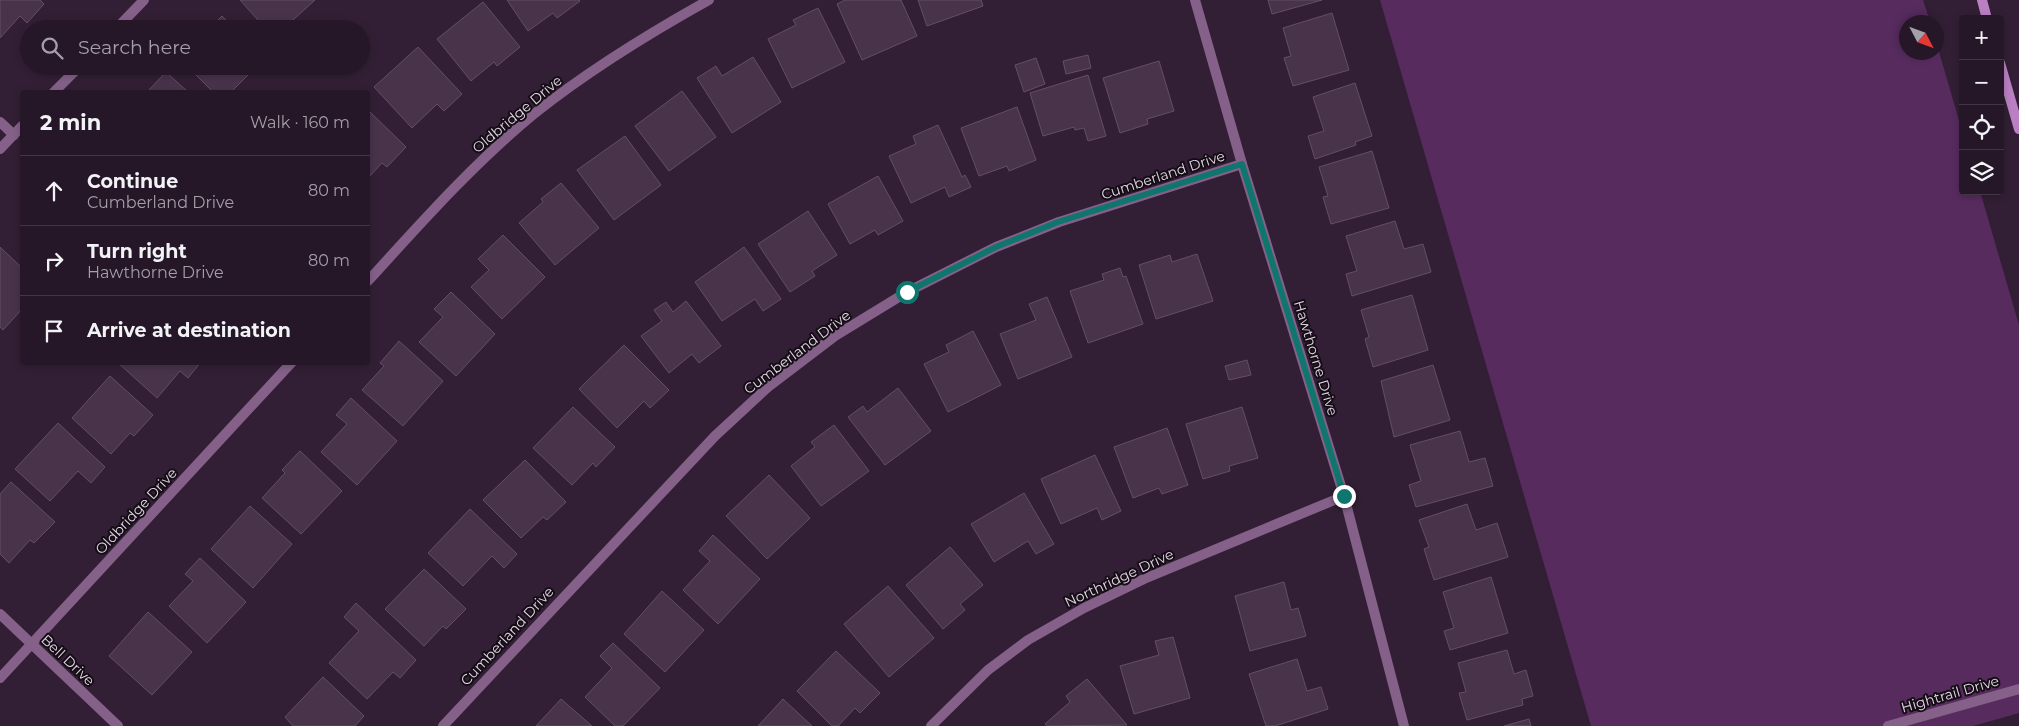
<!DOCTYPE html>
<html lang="en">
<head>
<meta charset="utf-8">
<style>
	body { margin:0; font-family:Montserrat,sans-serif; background:#322434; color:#f1f3f6 }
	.controls { position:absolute; right:15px; top:15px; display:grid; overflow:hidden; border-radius:5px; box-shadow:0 2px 8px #0003 }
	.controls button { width:45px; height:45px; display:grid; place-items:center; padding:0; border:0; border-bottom:1px solid #423645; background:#261728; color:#f1f3f6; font:25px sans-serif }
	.compass { position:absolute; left:1899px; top:15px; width:45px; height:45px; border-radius:50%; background:#261728; box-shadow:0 2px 8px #0003; rotate:131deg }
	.stop { position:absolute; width:15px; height:15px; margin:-11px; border:4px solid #0f766e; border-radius:50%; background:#fff }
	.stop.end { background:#0f766e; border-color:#fff; box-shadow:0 1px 5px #0008 }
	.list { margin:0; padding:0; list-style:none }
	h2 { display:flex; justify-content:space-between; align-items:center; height:65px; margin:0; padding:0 20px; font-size:21px }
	h2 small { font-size:16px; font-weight:400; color:#a49fa8 }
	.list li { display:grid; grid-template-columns:32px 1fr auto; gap:15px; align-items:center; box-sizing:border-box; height:70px; padding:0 20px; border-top:1px solid #423645 }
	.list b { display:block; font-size:19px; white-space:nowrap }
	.list p { margin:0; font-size:16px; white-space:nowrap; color:#a49fa8 }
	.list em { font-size:16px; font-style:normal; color:#a49fa8 }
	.icon { flex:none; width:28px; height:28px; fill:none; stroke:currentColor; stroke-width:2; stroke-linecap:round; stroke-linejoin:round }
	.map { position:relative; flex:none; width:2019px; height:726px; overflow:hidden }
	.search { position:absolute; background:#261728; box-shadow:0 2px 8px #0003; left:20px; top:20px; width:350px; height:55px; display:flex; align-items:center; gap:12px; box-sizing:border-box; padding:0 18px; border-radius:28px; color:#a49fa8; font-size:19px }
	.panel { position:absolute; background:#261728; box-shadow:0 2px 8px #0003; left:20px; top:90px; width:350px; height:275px; border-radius:5px }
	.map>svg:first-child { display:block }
	.green { fill:#572b5e }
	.building { fill:#48334b; stroke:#644e67 }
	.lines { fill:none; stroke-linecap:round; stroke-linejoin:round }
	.minor { stroke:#85618a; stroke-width:10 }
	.tertiary { stroke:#85618a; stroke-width:10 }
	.secondary { stroke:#ba80c3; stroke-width:10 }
	.route { stroke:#0f766e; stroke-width:6 }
	.labels { text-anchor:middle; stroke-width:4; stroke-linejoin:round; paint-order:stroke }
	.street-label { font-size:14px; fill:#e4d7e6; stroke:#150d16 }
</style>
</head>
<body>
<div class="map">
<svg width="2019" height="726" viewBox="0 0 2019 726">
	<rect width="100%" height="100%" fill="#321f35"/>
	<polygon class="green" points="1380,0 1923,0 1930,22 1906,22 1906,52 1936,52 1937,45 1963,134 1963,191 1980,191 2019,325 2019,713 1973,726 1591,726"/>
	<g class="building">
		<polygon points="0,0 40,0 44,4 27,23 20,16 0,38"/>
		<polygon points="240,0 315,0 283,29 266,29"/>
		<polygon points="507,0 579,0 580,1 557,18 553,13 528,31"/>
		<polygon points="845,0 901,0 917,36 862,60 837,4"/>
		<polygon points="918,0 981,0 983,6 927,26"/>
		<polygon points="1268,0 1322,0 1272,14"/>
		<polygon points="483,2 520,47 497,66 494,62 471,81 437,39"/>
		<polygon points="818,8 845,62 792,88 768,39 796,25 793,20"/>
		<polygon points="1332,13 1349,70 1293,86 1284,58 1291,56 1283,28"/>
		<polygon points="222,16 234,29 209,29"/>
		<polygon points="418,47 462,94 444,111 437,104 412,128 374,87"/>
		<polygon points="1088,55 1091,68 1066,74 1063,61"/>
		<polygon points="753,57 781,102 732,133 697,78 716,66 722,76"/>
		<polygon points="1036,58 1045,84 1024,92 1015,65"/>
		<polygon points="1159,61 1174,111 1147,119 1148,124 1120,133 1103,78"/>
		<polygon points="187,66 257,66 231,92 213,92"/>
		<polygon points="166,72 188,92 147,92"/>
		<polygon points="1088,75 1106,136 1088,141 1084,128 1075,130 1074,127 1043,136 1030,93"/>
		<polygon points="1355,83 1372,136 1355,142 1356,145 1315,159 1308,136 1324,131 1313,97"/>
		<polygon points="682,91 716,137 669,171 635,126"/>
		<polygon points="1017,107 1036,160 1009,171 1007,166 979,176 961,128"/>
		<polygon points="368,110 406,147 387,167 382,163 368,178"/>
		<polygon points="938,125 962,177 965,175 971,187 949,197 945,187 911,203 889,156 916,144 913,136"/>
		<polygon points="625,136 661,185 614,220 577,170"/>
		<polygon points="1372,151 1389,208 1331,224 1323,197 1328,196 1319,167"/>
		<polygon points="878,176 903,221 878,235 875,230 850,244 828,204"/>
		<polygon points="561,183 599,228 555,265 519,223 543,202 541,199"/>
		<polygon points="808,211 837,255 812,271 815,276 790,292 758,244"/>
		<polygon points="1395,221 1404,249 1423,244 1431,272 1352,296 1346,274 1357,271 1346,236"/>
		<polygon points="503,235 545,277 502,319 471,287 489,270 478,259"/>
		<polygon points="0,247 22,268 22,309 3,330 0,327"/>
		<polygon points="744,247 781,299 763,311 755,299 722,321 695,282"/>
		<polygon points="1197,254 1213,301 1156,319 1139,265 1170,255 1172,262"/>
		<polygon points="1120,268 1123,277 1126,276 1143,324 1088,343 1070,291 1104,280 1102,274"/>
		<polygon points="451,292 495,334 456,376 419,342 443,317 434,309"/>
		<polygon points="1412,295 1428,350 1373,367 1365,339 1369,337 1361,310"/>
		<polygon points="1047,297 1072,357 1018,379 1000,334 1036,320 1029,304"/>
		<polygon points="686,301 721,346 699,363 692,354 669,373 641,336 662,321 654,310 666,302 673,312"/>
		<polygon points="973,331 1001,385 948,412 924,364 949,352 946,345"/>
		<polygon points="399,341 443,381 403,426 362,390 384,366 380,363"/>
		<polygon points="624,345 669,390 650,408 644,401 617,428 579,389"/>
		<polygon points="1247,360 1251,375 1229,380 1225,366"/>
		<polygon points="117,362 201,362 188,378 180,371 157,398"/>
		<polygon points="1433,365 1450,420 1394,437 1381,381"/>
		<polygon points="110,376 153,415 134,436 130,433 111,454 72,418"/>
		<polygon points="898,388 931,431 885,465 848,417 863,406 867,412"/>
		<polygon points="351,398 397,441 357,485 321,452 347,424 336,415"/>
		<polygon points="573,407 615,447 596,467 593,463 572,485 533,448"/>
		<polygon points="1242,407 1258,458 1229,466 1230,471 1203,479 1186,424"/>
		<polygon points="58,423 105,467 91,483 78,471 50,501 15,469"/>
		<polygon points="834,425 869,471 821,506 791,466 815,447 811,442"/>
		<polygon points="1167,428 1188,485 1162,494 1159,488 1133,498 1114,447"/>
		<polygon points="1460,431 1469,462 1485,458 1493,486 1416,507 1409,485 1421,481 1410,445"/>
		<polygon points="300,451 342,491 301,534 262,498 285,473 282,470"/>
		<polygon points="1095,455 1121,511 1102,520 1097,508 1061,524 1041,479"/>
		<polygon points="525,460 566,502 547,520 543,517 521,538 483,500"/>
		<polygon points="769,475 810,518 767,559 726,516"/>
		<polygon points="11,482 55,522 34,543 30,540 9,563 0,554 0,494"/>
		<polygon points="1024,493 1054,544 1036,554 1028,541 994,562 971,524"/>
		<polygon points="1467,504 1476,530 1497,523 1508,557 1434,580 1424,549 1429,547 1419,520"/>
		<polygon points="250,506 292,544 253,588 211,549"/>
		<polygon points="470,509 517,554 504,568 492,556 463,586 428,553"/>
		<polygon points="713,535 760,579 718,624 683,590 710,561 699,551"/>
		<polygon points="950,547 983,585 960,604 965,610 943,629 906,585"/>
		<polygon points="200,558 246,602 207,643 169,606 193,581 185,574"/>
		<polygon points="424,569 466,609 446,629 443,626 424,646 385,609"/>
		<polygon points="1491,577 1508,633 1450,650 1444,631 1454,628 1443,592"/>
		<polygon points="1284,582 1291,610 1298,608 1306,636 1250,651 1235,596"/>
		<polygon points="888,586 934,638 889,677 844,624"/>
		<polygon points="662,591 704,630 665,672 624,634"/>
		<polygon points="356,603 416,660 400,678 393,672 367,699 329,663 359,631 344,617"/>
		<polygon points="148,612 192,652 152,695 109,656"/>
		<polygon points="1173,637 1190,698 1134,714 1120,666 1159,655 1155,641"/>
		<polygon points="613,643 660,688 623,726 615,726 585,697 612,668 600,656"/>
		<polygon points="1507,650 1514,674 1526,670 1533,696 1522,699 1523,705 1467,720 1459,693 1466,692 1458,663"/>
		<polygon points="836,651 880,693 860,713 855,708 838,726 832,726 797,691"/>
		<polygon points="1297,659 1307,691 1321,687 1328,709 1275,726 1266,726 1249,674"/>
		<polygon points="323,677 364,716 355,726 293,726 285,717"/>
		<polygon points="1087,679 1127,725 1047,726 1045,724 1070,702 1066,696"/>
		<polygon points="561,699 592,726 536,726"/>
		<polygon points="783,699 812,726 758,726"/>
		<polygon points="1529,719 1531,726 1504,726"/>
	</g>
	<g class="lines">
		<g class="minor">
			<polyline points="1195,0 1242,164 1344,496 1404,726"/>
			<polyline points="116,29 144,0"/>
			<polyline points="54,92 80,66"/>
			<polyline points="0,122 14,135"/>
			<polyline points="0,149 22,126"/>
			<path d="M368 281C421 223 473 164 534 114 589 70 648 34 709 0"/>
			<polyline points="0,614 118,726"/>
			<polyline points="0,678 292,362"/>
			<polyline points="443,726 715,436 768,387 835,336 907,292 996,247 1059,222 1242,164"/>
			<polyline points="931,726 988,670 1028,640 1084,608 1144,579 1344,496"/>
		</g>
		<polyline class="tertiary" points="1888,726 2019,689"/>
		<g class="secondary">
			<polyline points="1982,0 1987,19"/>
			<polyline points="2000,63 2019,129"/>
		</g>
	</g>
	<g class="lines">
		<polyline class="route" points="907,292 996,247 1058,222 1242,164 1344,496"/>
	</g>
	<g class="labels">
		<g class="street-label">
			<text transform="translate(517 114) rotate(-40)" y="5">Oldbridge Drive</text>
			<text transform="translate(1163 175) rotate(-18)" y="5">Cumberland Drive</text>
			<text transform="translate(797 352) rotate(-37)" y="5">Cumberland Drive</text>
			<text transform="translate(1316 358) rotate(73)" y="5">Hawthorne Drive</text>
			<text transform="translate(136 511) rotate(-47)" y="5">Oldbridge Drive</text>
			<text transform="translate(1119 578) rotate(-25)" y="5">Northridge Drive</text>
			<text transform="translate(507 636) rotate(-47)" y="5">Cumberland Drive</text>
			<text transform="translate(68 660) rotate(43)" y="5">Bell Drive</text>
			<text transform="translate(1950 694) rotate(-16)" y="5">Hightrail Drive</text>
		</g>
	</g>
</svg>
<div class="controls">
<button>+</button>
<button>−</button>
<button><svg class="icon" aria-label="locate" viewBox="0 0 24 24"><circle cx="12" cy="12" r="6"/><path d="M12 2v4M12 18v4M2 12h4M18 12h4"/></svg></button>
<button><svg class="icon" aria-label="layers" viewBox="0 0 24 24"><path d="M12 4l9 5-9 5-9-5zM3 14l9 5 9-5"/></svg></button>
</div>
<svg class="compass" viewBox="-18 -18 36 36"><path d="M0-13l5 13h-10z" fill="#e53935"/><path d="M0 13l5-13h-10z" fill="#a49fa8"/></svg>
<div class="stop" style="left:907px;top:292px"></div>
<div class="stop end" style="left:1344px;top:496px"></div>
<div class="search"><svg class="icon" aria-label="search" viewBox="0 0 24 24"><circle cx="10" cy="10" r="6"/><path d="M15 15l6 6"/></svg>Search here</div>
<section class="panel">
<h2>2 min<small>Walk · 160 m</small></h2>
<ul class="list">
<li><svg class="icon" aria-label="ahead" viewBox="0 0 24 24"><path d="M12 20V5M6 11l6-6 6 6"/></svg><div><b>Continue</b><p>Cumberland Drive</p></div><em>80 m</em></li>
<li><svg class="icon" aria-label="right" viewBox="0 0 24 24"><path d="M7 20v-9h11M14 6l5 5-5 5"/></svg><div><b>Turn right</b><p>Hawthorne Drive</p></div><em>80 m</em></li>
<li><svg class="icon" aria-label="arrive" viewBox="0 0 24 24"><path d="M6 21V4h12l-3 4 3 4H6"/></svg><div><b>Arrive at destination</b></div></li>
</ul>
</section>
</div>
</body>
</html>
